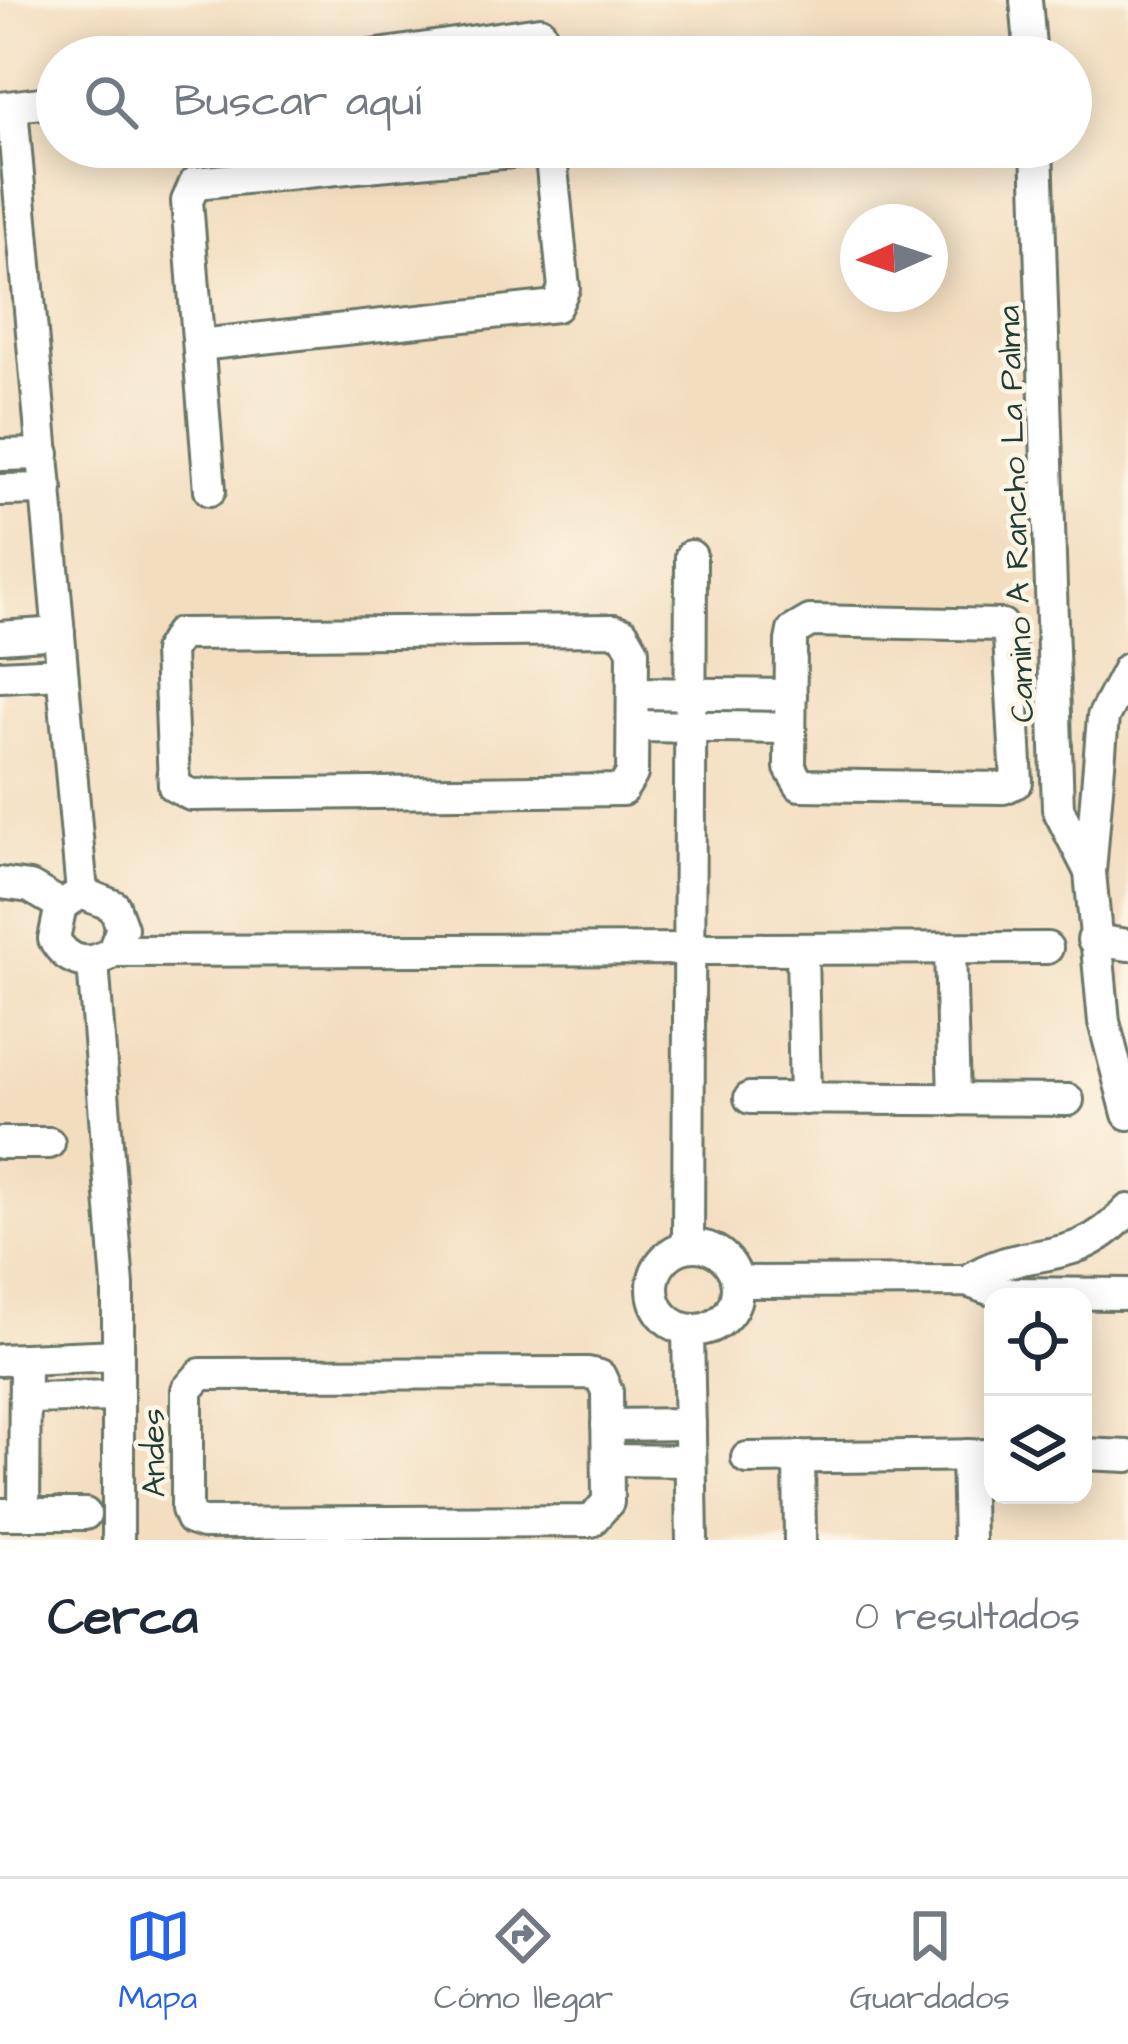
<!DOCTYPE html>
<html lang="es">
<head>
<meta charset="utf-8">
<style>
	body { margin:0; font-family:"Architects Daughter",sans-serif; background:#f2f2f3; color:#1f2937 }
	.controls { position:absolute; right:36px; bottom:36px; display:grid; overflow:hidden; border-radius:24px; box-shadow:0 6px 30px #0003 }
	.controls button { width:108px; height:108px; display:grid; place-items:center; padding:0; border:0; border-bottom:3px solid #e0e1e3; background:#fff; color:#1f2937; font:60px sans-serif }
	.compass { position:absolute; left:840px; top:204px; width:108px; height:108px; border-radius:50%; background:#fff; box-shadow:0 6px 30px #0003; rotate:267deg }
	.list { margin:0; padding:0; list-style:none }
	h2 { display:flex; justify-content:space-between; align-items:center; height:156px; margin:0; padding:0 48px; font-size:51px }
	h2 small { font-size:39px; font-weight:400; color:#747a83 }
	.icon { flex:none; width:66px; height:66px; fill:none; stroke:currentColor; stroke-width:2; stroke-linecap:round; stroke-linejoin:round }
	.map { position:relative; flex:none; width:1128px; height:1540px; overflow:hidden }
	.search { position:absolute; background:#fff; box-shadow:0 6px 30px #0003; left:36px; right:36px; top:36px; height:132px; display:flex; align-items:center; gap:30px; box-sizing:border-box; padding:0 42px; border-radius:66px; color:#747a83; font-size:45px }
	.sheet { height:336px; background:#fff }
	nav { display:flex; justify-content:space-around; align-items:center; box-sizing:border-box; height:168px; border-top:3px solid #e0e1e3; background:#fff; font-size:33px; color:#747a83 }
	nav a { display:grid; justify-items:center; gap:6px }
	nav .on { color:#2563eb }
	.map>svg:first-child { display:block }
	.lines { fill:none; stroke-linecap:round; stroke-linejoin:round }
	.minor-casing { stroke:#697565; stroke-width:36 }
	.minor { stroke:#fff; stroke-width:30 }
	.labels { text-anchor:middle; stroke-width:9; stroke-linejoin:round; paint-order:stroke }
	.street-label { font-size:33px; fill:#1f3d34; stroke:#fcf5e5 }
</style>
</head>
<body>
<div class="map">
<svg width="1128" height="1540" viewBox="0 0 1128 1540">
	<rect width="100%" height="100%" fill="#fcf5e5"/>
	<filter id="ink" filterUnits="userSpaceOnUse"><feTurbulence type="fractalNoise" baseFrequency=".00833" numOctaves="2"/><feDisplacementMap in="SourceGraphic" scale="24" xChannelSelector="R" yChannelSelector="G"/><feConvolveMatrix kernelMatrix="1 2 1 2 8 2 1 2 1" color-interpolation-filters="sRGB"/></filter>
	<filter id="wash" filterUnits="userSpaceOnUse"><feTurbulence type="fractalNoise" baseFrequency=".004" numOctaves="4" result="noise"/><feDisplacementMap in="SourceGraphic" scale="48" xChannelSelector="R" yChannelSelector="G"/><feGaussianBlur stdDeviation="2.7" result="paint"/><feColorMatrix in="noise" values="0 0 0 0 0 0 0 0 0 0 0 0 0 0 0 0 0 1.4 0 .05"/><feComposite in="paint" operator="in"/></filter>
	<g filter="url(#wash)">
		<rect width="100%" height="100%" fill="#f3ddbf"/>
	</g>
	<g filter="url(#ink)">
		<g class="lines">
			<defs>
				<g id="minor">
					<polyline points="1026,0 1031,57"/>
					<polyline points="364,57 540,32"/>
					<polyline points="0,108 57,101"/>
					<polyline points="12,108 82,893"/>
					<polyline points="1037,147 1058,809 1090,872"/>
					<polyline points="199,345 556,306 564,288 551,158 532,150 195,183 187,201 210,490"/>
					<polyline points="0,455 44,454"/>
					<polyline points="0,490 47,489"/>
					<polygon points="810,621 1002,625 1009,637 1017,782 1004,788 800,785 790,768 791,641 793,631"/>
					<polygon points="614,630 623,633 633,650 632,774 622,790 191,795 174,786 169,651 179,634"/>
					<polyline points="0,637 59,633"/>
					<polyline points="1128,669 1103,717 1090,872 1104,1022 1128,1114"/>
					<polyline points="0,676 61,673"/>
					<polyline points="633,693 791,695"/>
					<polyline points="633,726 790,728"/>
					<polyline points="0,883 30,887 61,905"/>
					<polyline points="1093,940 1128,945"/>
					<polyline points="950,949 954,1100"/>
					<path d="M113 951 122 928 114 906 82 893 61 905 54 939C68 964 92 968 113 951L1047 948"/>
					<polyline points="802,951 805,1099"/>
					<polyline points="93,962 118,1286 118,1540"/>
					<polyline points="750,1098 1068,1100"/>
					<polyline points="0,1143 49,1143"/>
					<circle cx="695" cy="1288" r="42"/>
					<polyline points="688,1246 691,556"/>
					<path d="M967 1281C1027 1241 1071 1273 1128 1210"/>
					<polyline points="737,1282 967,1281 1000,1293 1128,1294"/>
					<polyline points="688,1331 692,1540"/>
					<polyline points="0,1360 118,1355"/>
					<polygon points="588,1373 600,1376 607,1391 608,1502 591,1521 203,1523 191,1519 187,1509 187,1390 201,1374"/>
					<polyline points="25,1398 118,1396"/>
					<polyline points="607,1425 690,1424"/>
					<polyline points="1083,1454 1128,1456"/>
					<polyline points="967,1455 969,1540"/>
					<polyline points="799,1457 800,1540"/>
					<polyline points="747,1458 993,1455"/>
					<polyline points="608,1460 690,1461"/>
					<polyline points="0,1514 85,1514"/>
					<polyline points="24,1514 25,1359"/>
				</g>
			</defs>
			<use href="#minor" class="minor-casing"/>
			<use href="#minor" class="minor"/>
		</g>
	</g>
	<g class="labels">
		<g class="street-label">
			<text transform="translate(1014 514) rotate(-92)" y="12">Camino A Rancho La Palma</text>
			<text transform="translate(152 1453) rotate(-91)" y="12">Andes</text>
		</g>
	</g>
</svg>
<div class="controls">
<button><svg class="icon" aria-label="locate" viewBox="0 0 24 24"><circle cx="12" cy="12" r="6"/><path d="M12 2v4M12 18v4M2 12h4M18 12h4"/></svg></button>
<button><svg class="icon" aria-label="layers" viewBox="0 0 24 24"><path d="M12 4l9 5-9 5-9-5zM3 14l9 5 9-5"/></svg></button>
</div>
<svg class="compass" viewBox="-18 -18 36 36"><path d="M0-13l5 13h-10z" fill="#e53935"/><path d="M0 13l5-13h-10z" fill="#747a83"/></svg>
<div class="search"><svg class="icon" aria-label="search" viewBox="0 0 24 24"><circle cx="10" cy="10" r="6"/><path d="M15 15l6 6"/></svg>Buscar aquí</div>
</div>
<section class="sheet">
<h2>Cerca<small>0 resultados</small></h2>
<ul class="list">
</ul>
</section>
<nav>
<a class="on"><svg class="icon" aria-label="map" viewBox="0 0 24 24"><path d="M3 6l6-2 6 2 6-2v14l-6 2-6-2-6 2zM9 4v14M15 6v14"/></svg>Mapa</a>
<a><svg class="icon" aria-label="directions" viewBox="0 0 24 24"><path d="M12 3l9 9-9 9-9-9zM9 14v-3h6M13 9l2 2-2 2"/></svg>Cómo llegar</a>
<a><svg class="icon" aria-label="saved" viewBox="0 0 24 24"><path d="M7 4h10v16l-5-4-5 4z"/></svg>Guardados</a>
</nav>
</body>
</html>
